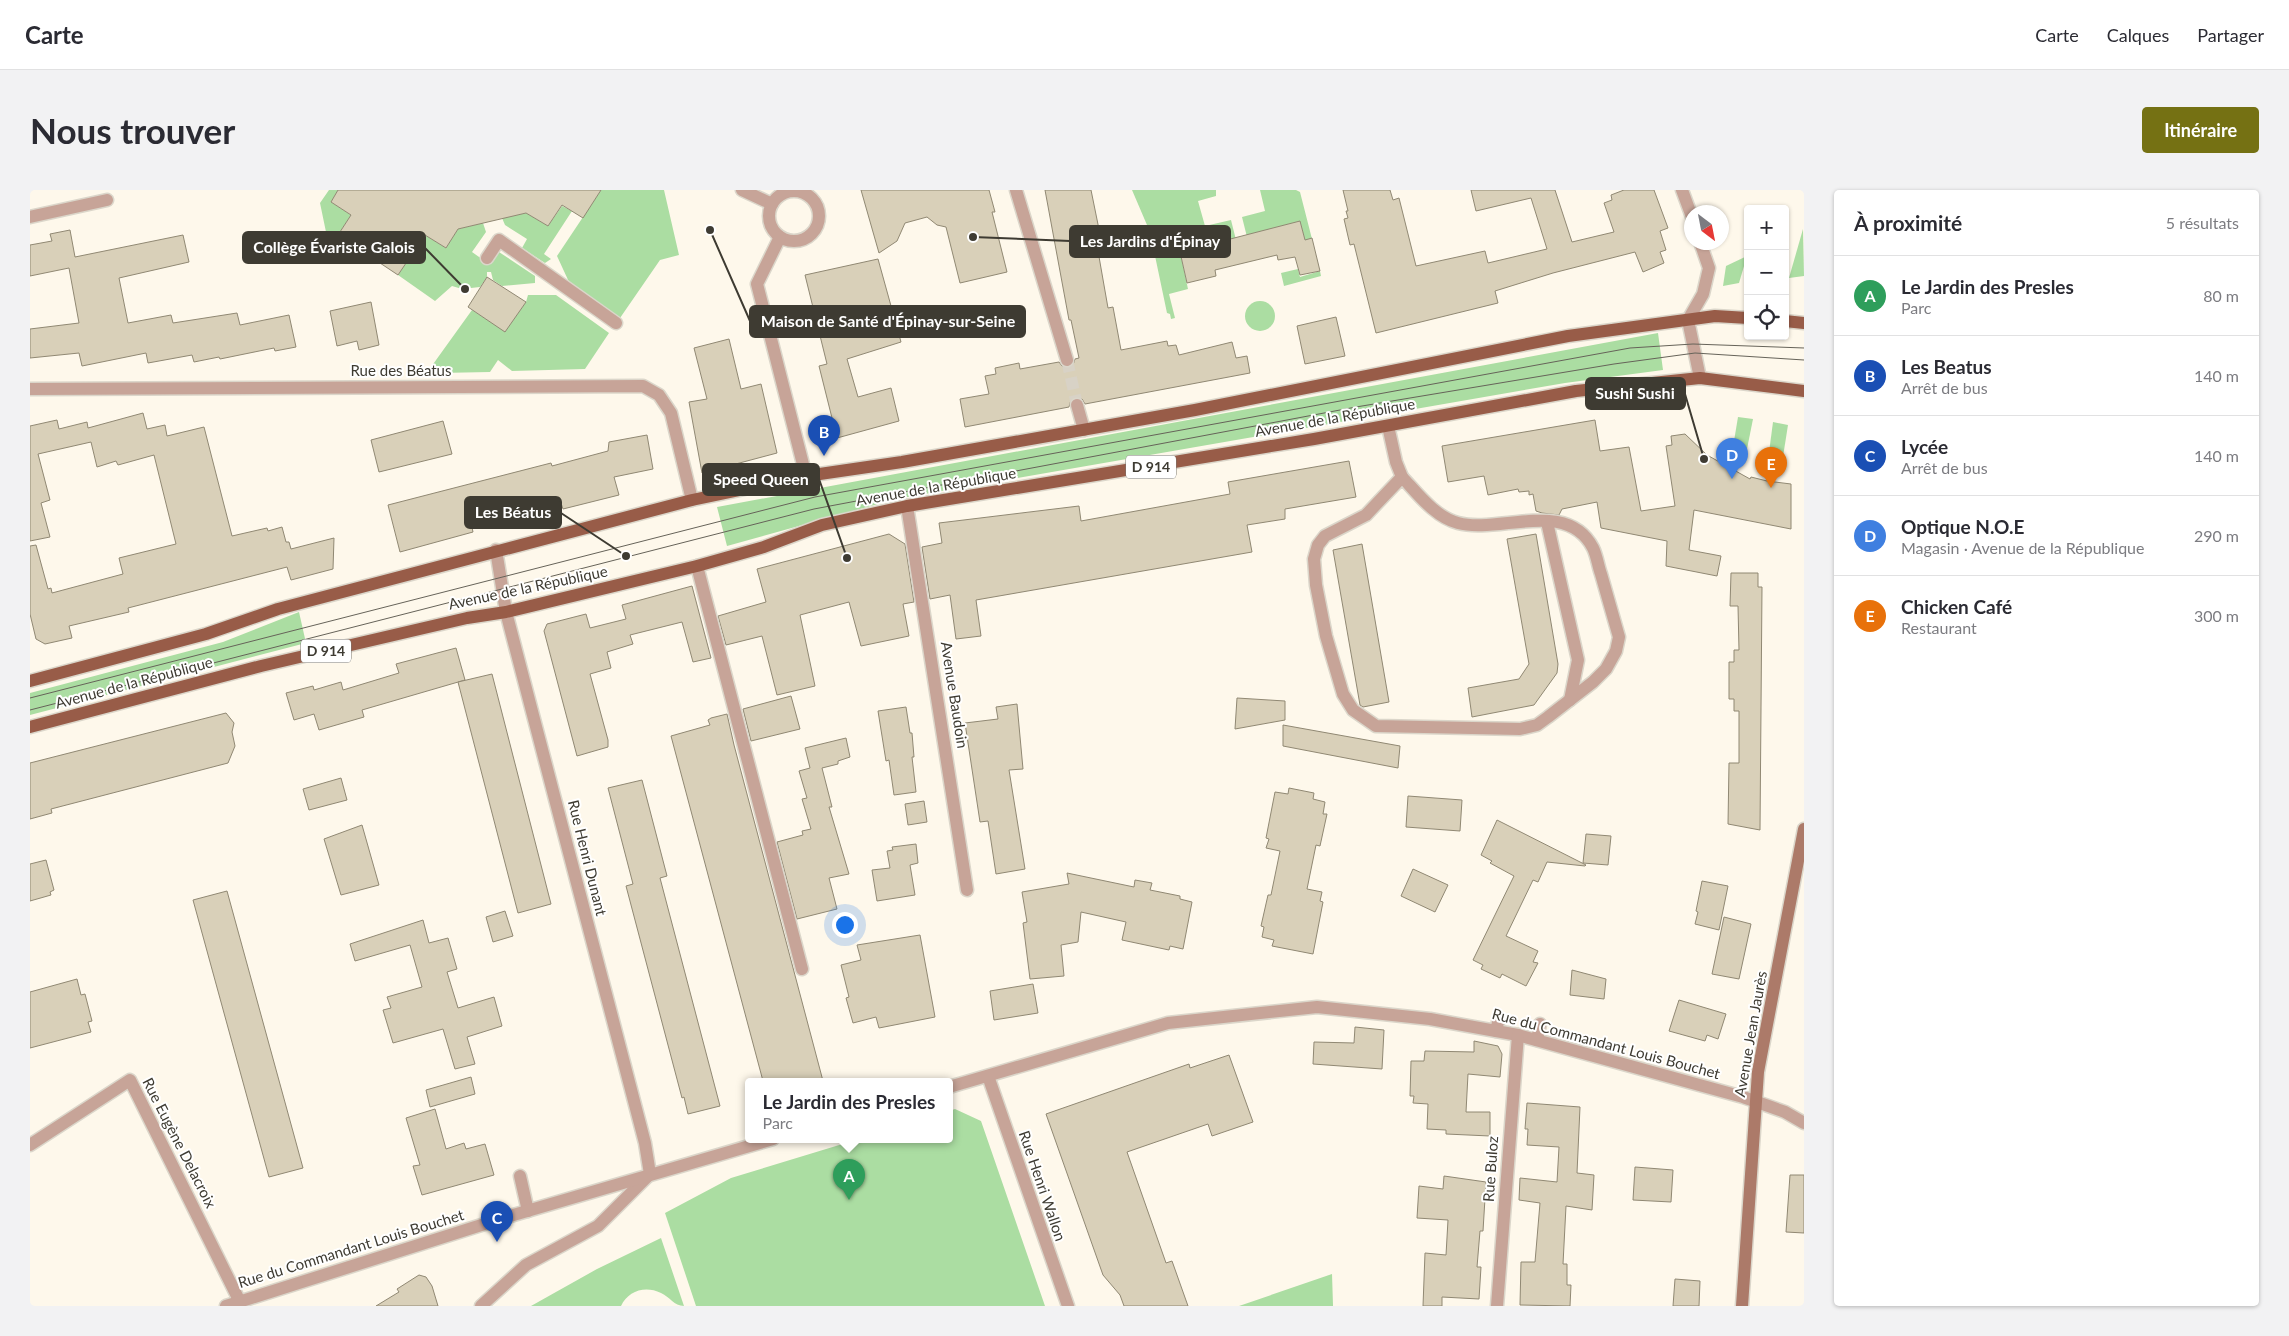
<!DOCTYPE html>
<html lang="fr">
<head>
<meta charset="utf-8">
<style>
	body { margin:0; font-family:Lato,sans-serif; background:#f2f2f3; color:#2b2b33 }
	.controls { position:absolute; right:15px; top:15px; display:grid; overflow:hidden; border-radius:5px; box-shadow:0 1px 4px #0004 }
	.controls button { width:45px; height:45px; display:grid; place-items:center; padding:0; border:0; border-bottom:1px solid #e1e1e2; background:#fff; color:#2b2b33; font:25px sans-serif }
	.compass { position:absolute; left:1654px; top:15px; width:45px; height:45px; border-radius:50%; background:#fff; box-shadow:0 1px 4px #0004; rotate:148deg }
	.you { position:absolute; left:814px; top:734px; width:18px; height:18px; margin:-12px; border:4px solid #fff; border-radius:50%; background:#1a73e8; box-shadow:0 0 0 8px #1a73e833 }
	.badge { display:grid; place-items:center; width:32px; height:32px; border-radius:50%; background:#757113; color:#fff; font-size:16px; font-weight:700 }
	.pin { position:absolute; translate:-50% -41px; filter:drop-shadow(0 1px 2px #0008) }
	.pin::after { content:''; position:absolute; top:26px; width:18px; height:15px; background:inherit; clip-path:polygon(0 0,100% 0,50% 100%) }
	.popup { position:absolute; left:715px; top:888px; width:208px; height:65px; box-sizing:border-box; display:grid; place-content:center; border-radius:5px; background:#fff; filter:drop-shadow(0 1px 4px #0005); font-size:16px; white-space:nowrap; color:#7c7c81 }
	.popup b { font-size:19px; color:#2b2b33 }
	.popup::after { content:''; position:absolute; left:50%; top:100%; margin-left:-10px; border:10px solid transparent; border-top-color:#fff }
	.list { margin:0; padding:0; list-style:none }
	h2 { display:flex; justify-content:space-between; align-items:center; height:65px; margin:0; padding:0 20px; font-size:21px }
	h2 small { font-size:16px; font-weight:400; color:#7c7c81 }
	.list li { display:grid; grid-template-columns:32px 1fr auto; gap:15px; align-items:center; box-sizing:border-box; height:80px; padding:0 20px; border-top:1px solid #e1e1e2 }
	.list b { display:block; font-size:19px; white-space:nowrap }
	.list p { margin:0; font-size:16px; white-space:nowrap; color:#7c7c81 }
	.list em { font-size:16px; font-style:normal; color:#7c7c81 }
	.icon { flex:none; width:28px; height:28px; fill:none; stroke:currentColor; stroke-width:2; stroke-linecap:round; stroke-linejoin:round }
	.map { position:relative; flex:none; width:1774px; height:1116px; overflow:hidden; border-radius:5px }
	header { display:flex; align-items:center; gap:30px; box-sizing:border-box; height:70px; padding:0 25px; background:#fff; border-bottom:1px solid #e1e1e2 }
	header strong { font-size:24px }
	nav { display:flex; gap:28px; margin-inline-start:auto; font-size:18px }
	.intro { display:flex; align-items:center; justify-content:space-between; box-sizing:border-box; height:120px; padding:0 30px }
	h1 { margin:0; font-size:35px }
	.button { padding:12px 22px; border-radius:5px; background:#757113; color:#fff; font-size:18px; font-weight:700 }
	main { display:flex; gap:30px; padding:0 30px }
	aside { flex:1; background:#fff; border-radius:5px; box-shadow:0 1px 4px #0004 }
	.map>svg:first-child { display:block }
	.green { fill:#abdda2 }
	.building { fill:#d9d0b9; stroke:#908873 }
	.lines { fill:none; stroke-linecap:round; stroke-linejoin:round }
	.street-tunnel { stroke:#d8d2c6; stroke-width:12; stroke-dasharray:12 6; stroke-linecap:butt }
	.lane-casing { stroke:#dbd6ca; stroke-width:15 }
	.street-casing { stroke:#dbd6ca; stroke-width:15 }
	.secondary-casing { stroke:#dbd6ca; stroke-width:15 }
	.primary-casing { stroke:#dbd6ca; stroke-width:15 }
	.lane { stroke:#c7a498; stroke-width:12 }
	.street { stroke:#c7a498; stroke-width:12 }
	.secondary { stroke:#ac7a69; stroke-width:12 }
	.primary { stroke:#985c48; stroke-width:12 }
	.tram { stroke:#666359; stroke-width:1 }
	.labels { text-anchor:middle; stroke-width:4; stroke-linejoin:round; paint-order:stroke }
	.shield { fill:#fff; stroke:#787670; stroke-width:1 }
	.shield-label { font-size:14px; font-weight:bold; fill:#3e3b32 }
	.street-label { font-size:15px; fill:#3e3b32; stroke:#fff }
	.leader { fill:none; stroke:#3e3b32; stroke-width:2 }
	.callout-dot { fill:#3e3b32; stroke:#fff; stroke-width:2 }
	.callout { fill:#3e3b32; stroke:#3e3b32; stroke-width:2 }
	.callout-label { font-size:16px; text-anchor:middle; font-weight:bold; fill:#fff }
</style>
</head>
<body>
<header>
<strong>Carte</strong>
<nav><a>Carte</a><a>Calques</a><a>Partager</a></nav>
</header>
<div class="intro"><h1>Nous trouver</h1><a class="button">Itinéraire</a></div>
<main>
<div class="map">
<svg width="1774" height="1116" viewBox="0 0 1774 1116">
	<rect width="100%" height="100%" fill="#fef8eb"/>
	<g class="green">
		<polygon points="299,0 308,0 301,12 321,25 308,45 327,58 325,61 296,42 290,13"/>
		<polygon points="571,0 634,0 649,65 630,70 590,128 539,92 527,66"/>
		<polygon points="1102,0 1186,0 1186,6 1168,11 1175,36 1201,30 1207,54 1178,54 1150,62 1158,99 1139,104 1145,128 1141,129 1140,124 1137,123 1120,42"/>
		<polygon points="1230,0 1266,0 1270,2 1282,49 1275,50 1270,32 1218,51 1212,27 1235,21"/>
		<polygon points="532,16 542,21 514,64 521,69 515,73 492,58 497,49 475,35 472,28 496,23 518,36"/>
		<polygon points="453,33 456,42 442,62 459,74 469,62 505,86 505,93 472,96 463,90 461,82 457,82 457,87 450,97 432,99 422,96 405,111 368,85 395,45 416,58 428,39"/>
		<polygon points="1773,39 1774,86 1759,88"/>
		<polygon points="1717,66 1709,93 1693,96 1696,76"/>
		<polygon points="1268,79 1270,87 1290,81 1291,86 1254,96 1251,83"/>
		<polygon points="498,105 526,105 579,143 555,179 482,181 468,170 460,182 409,183 401,177 442,120 475,141 496,112"/>
		<circle cx="1230" cy="126" r="15"/>
		<polygon points="1628,143 1633,180 1535,193 866,309 697,356 687,317"/>
		<polygon points="1708,227 1723,229 1716,264 1703,257"/>
		<polygon points="1743,232 1758,235 1752,273 1738,270"/>
		<polygon points="269,422 276,453 0,525 0,503 193,452"/>
		<polygon points="925,919 951,931 1015,1116 666,1116 635,1023 701,988 829,949 919,949 919,921"/>
		<path d="M631 1048 654 1116C644 1116 640 1107 631 1103 615 1095 598 1101 591 1116H501L567 1079Z"/>
		<polygon points="1302,1084 1303,1116 1209,1116"/>
	</g>
	<g class="building">
		<polygon points="308,0 571,0 553,28 532,15 518,36 496,23 428,39 416,58 395,45 368,85 308,45 321,25 301,12"/>
		<polygon points="831,0 959,0 965,22 962,22 977,82 930,93 916,37 907,35 897,27 875,33 867,51 849,63"/>
		<polygon points="1015,0 1061,0 1073,59 1068,61 1078,118 1083,117 1091,160 1137,151 1138,156 1146,155 1149,165 1202,152 1206,168 1217,166 1220,183 1055,214 1052,209 1045,207 1041,210 1039,217 935,237 930,209 959,204 955,186 966,184 965,178 989,173 990,179 1029,172 1032,176 1039,178 1043,175 1045,169 1049,168 1041,130 1039,130"/>
		<polygon points="1313,0 1360,0 1363,10 1369,8 1386,76 1455,61 1458,73 1517,59 1501,8 1446,21 1441,0 1525,0 1542,52 1584,42 1574,13 1582,10 1581,5 1594,0 1624,0 1638,38 1630,41 1636,60 1630,62 1634,73 1613,82 1605,62 1523,83 1465,101 1468,113 1346,143 1324,54 1320,55 1314,29 1318,28 1316,21 1318,21"/>
		<polygon points="1270,31 1275,50 1282,48 1290,81 1270,85 1265,67 1248,70 1247,65 1185,80 1186,86 1157,93 1150,62"/>
		<polygon points="40,40 45,67 153,45 159,72 89,88 98,133 141,125 143,133 207,123 210,135 259,125 266,157 245,161 244,158 190,169 189,167 164,172 162,165 118,173 116,163 52,176 49,163 0,168 0,139 49,133 39,78 0,86 0,55 22,51 20,44"/>
		<polygon points="848,69 871,152 817,169 828,207 861,198 869,231 807,248 789,176 797,174 775,85"/>
		<polygon points="457,87 496,112 475,142 438,117"/>
		<polygon points="341,112 349,155 329,160 327,151 307,156 300,121"/>
		<polygon points="1306,127 1315,166 1275,174 1267,136"/>
		<polygon points="699,149 711,199 731,194 747,263 672,283 659,212 677,209 664,158"/>
		<polygon points="113,223 117,239 135,235 137,246 174,237 202,346 237,338 238,341 252,337 256,352 259,352 261,359 304,348 303,379 261,390 257,377 98,418 99,422 39,436 42,448 15,454 6,449 0,424 0,356 6,355 18,399 21,398 22,403 93,384 89,368 146,354 124,265 88,275 86,271 67,277 61,252 8,264 20,310 11,313 20,347 0,351 0,236 27,230 29,239 57,232 58,238"/>
		<polygon points="1565,230 1570,261 1599,257 1611,321 1645,316 1636,256 1642,255 1641,246 1655,244 1677,265 1720,289 1721,287 1737,291 1761,294 1761,339 1664,320 1659,360 1691,366 1687,386 1636,376 1637,351 1571,338 1567,312 1532,319 1529,325 1512,323 1506,321 1503,304 1499,305 1499,301 1489,302 1488,299 1458,305 1454,286 1418,292 1412,256"/>
		<polygon points="413,231 422,264 349,282 341,250"/>
		<polygon points="617,245 623,279 584,287 589,305 533,319 529,307 505,327 490,318 484,320 478,316 439,324 443,342 370,362 358,315 521,273 522,276 578,261 579,252"/>
		<polygon points="1319,271 1326,307 1255,319 1255,329 1217,335 1222,362 946,410 951,446 926,449 920,405 900,409 892,357 912,353 909,333 1049,316 1051,331 1200,304 1198,292"/>
		<polygon points="859,344 875,354 884,412 873,414 879,446 831,456 819,412 770,425 785,496 747,505 732,446 696,455 688,426 736,412 727,379"/>
		<polygon points="1506,344 1528,474 1527,483 1504,515 1442,527 1438,498 1489,489 1499,474 1477,349"/>
		<polygon points="1332,354 1359,512 1333,517 1330,515 1303,360"/>
		<polygon points="1701,383 1728,383 1728,397 1732,397 1730,640 1698,634 1699,573 1709,573 1709,521 1704,521 1704,509 1699,509 1699,472 1704,472 1704,460 1709,460 1708,416 1700,416"/>
		<polygon points="662,396 681,468 663,472 652,432 600,445 603,454 577,462 581,478 560,484 578,550 578,557 547,566 514,441 517,434 556,424 560,438 596,429 592,415"/>
		<polygon points="426,458 435,490 332,520 334,527 289,540 284,524 264,530 256,503 283,496 284,500 311,492 313,500 369,483 366,474"/>
		<polygon points="462,484 521,714 488,723 428,492"/>
		<polygon points="761,506 770,539 721,551 713,519"/>
		<polygon points="1207,508 1255,511 1255,530 1205,539"/>
		<polygon points="987,514 993,579 979,580 995,679 966,684 958,631 950,632 935,533 968,529 966,517"/>
		<polygon points="876,517 880,543 882,543 884,567 882,567 886,602 864,605 859,570 856,571 848,521"/>
		<polygon points="196,523 204,533 202,542 205,556 198,573 21,619 22,623 0,629 0,573"/>
		<polygon points="697,524 704,555 793,891 733,891 641,546 680,535 678,530 681,528"/>
		<polygon points="1253,535 1370,556 1368,578 1253,556"/>
		<polygon points="816,548 820,567 808,571 808,574 792,578 802,617 799,617 819,684 799,688 807,719 767,729 747,652 773,645 772,641 781,639 772,609 777,608 769,581 780,578 775,558"/>
		<polygon points="311,588 317,610 279,620 273,599"/>
		<polygon points="612,590 637,686 630,688 690,916 658,924 654,907 652,908 596,696 603,694 578,598"/>
		<polygon points="1259,598 1284,603 1283,609 1295,612 1293,624 1297,624 1290,656 1286,655 1277,699 1292,702 1290,711 1293,712 1283,764 1242,756 1244,750 1232,747 1234,737 1231,736 1238,705 1241,705 1250,661 1236,658 1239,649 1236,648 1245,602 1258,604"/>
		<polygon points="1378,606 1432,610 1430,641 1376,637"/>
		<polygon points="894,611 897,632 878,635 875,614"/>
		<polygon points="1467,630 1556,675 1555,676 1517,672 1508,692 1503,690 1476,746 1508,761 1503,772 1508,773 1496,796 1472,784 1470,788 1451,779 1453,775 1443,770 1484,686 1460,673 1462,671 1451,665"/>
		<polygon points="332,635 349,695 311,705 294,649"/>
		<polygon points="1556,644 1581,646 1578,675 1553,673"/>
		<polygon points="886,654 888,673 880,675 885,705 847,711 842,680 860,678 857,661 863,660 862,657"/>
		<polygon points="16,670 24,700 20,702 21,705 0,711 0,674"/>
		<polygon points="1383,679 1418,695 1405,722 1371,706"/>
		<polygon points="1037,683 1104,697 1105,690 1122,693 1120,700 1150,706 1150,709 1162,712 1153,759 1140,756 1139,760 1092,750 1096,732 1051,722 1048,752 1031,755 1034,786 1000,789 993,733 997,732 992,702 1039,694"/>
		<polygon points="1672,691 1698,696 1689,740 1665,734 1668,722 1666,721"/>
		<polygon points="197,701 273,978 239,987 163,710"/>
		<polygon points="475,721 483,746 463,752 456,727"/>
		<polygon points="1694,727 1721,734 1709,789 1682,784"/>
		<polygon points="393,730 399,753 418,748 427,779 417,782 428,818 464,807 472,836 437,847 445,874 425,879 413,839 363,853 353,820 361,818 357,807 392,797 380,755 325,771 320,754"/>
		<polygon points="890,745 905,827 849,838 846,827 823,833 816,808 819,807 811,775 831,770 827,755"/>
		<polygon points="1542,780 1576,789 1574,809 1540,805"/>
		<polygon points="47,789 51,805 55,804 62,831 58,832 61,842 0,858 0,802"/>
		<polygon points="1003,794 1008,823 964,830 960,801"/>
		<polygon points="1649,810 1696,824 1688,849 1677,845 1675,851 1639,841"/>
		<polygon points="1325,837 1354,840 1352,879 1283,874 1284,852 1324,853"/>
		<polygon points="1444,851 1468,856 1472,864 1470,887 1438,884 1436,922 1460,922 1460,946 1416,944 1416,940 1397,939 1398,914 1383,913 1384,906 1380,906 1381,871 1394,871 1395,861 1444,862"/>
		<polygon points="1199,865 1223,932 1182,946 1178,934 1097,962 1136,1073 1142,1071 1158,1116 1094,1116 1090,1105 1073,1085 1016,924 1159,874 1160,878"/>
		<polygon points="441,887 445,904 400,917 396,900"/>
		<polygon points="1497,913 1550,917 1547,983 1564,985 1562,1020 1536,1016 1533,1074 1537,1074 1537,1095 1541,1095 1540,1116 1490,1115 1491,1072 1505,1072 1510,1013 1489,1010 1490,988 1527,992 1529,957 1497,955 1498,939 1495,939"/>
		<polygon points="405,919 416,959 434,953 436,959 455,954 464,985 392,1005 383,976 390,975 376,928"/>
		<polygon points="1605,977 1643,980 1641,1012 1603,1010"/>
		<polygon points="1760,985 1774,985 1774,1043 1756,1042"/>
		<polygon points="1414,986 1456,992 1453,1041 1450,1041 1447,1077 1451,1077 1449,1109 1412,1107 1412,1116 1393,1116 1395,1063 1416,1065 1418,1030 1387,1028 1389,996 1413,999"/>
		<polygon points="389,1085 396,1087 402,1096 408,1116 346,1116 369,1102 367,1099"/>
		<polygon points="1645,1089 1670,1091 1669,1116 1643,1116"/>
	</g>
	<g class="lines">
		<polyline class="street-tunnel" points="1037,170 1047,215"/>
		<defs>
			<g id="lane">
				<polyline points="712,0 742,14"/>
				<polyline points="457,68 469,50 586,133"/>
				<polyline points="1358,236 1366,272 1372,287"/>
				<path d="M1372 287C1388 304 1405 327 1428 333 1469 344 1537 308 1563 358 1567 366 1568 376 1571 384 1577 405 1583 426 1589 447L1586 461 1576 479 1563 492 1518 527 1507 535 1490 539 1346 536 1323 520 1313 504 1296 446 1286 395 1284 369 1288 355 1295 346 1336 325Z"/>
				<polyline points="1517,332 1548,470 1540,510"/>
				<polyline points="667,376 772,779"/>
				<polyline points="1466,841 1469,828"/>
				<polyline points="1507,850 1510,834"/>
				<polyline points="490,986 498,1021"/>
				<polyline points="451,1116 496,1075 568,1036 620,984"/>
			</g>
			<g id="street">
				<polyline points="986,0 1037,170"/>
				<polyline points="1652,0 1662,27"/>
				<circle cx="764" cy="26" r="25"/>
				<polyline points="0,27 77,10"/>
				<polyline points="750,47 727,94 776,286"/>
				<polyline points="1670,188 1658,130 1673,104 1679,78 1670,52"/>
				<polyline points="0,199 613,196 629,205 641,223 662,310"/>
				<polyline points="1047,215 1054,240"/>
				<polyline points="877,316 937,700"/>
				<polyline points="466,360 476,422 615,953 620,984"/>
				<polyline points="958,886 1038,1116"/>
				<polyline points="919,897 1138,833 1287,817 1400,829 1488,845 1713,907 1755,922 1774,933"/>
				<polyline points="0,955 100,890 209,1110"/>
				<polyline points="196,1116 480,1026 743,949"/>
				<polyline points="1467,1116 1488,845"/>
			</g>
			<polyline id="secondary" points="1712,1116 1728,882 1774,639"/>
			<g id="primary">
				<polyline points="1755,131 1774,133"/>
				<polyline points="0,491 176,444 248,419 662,310 776,286 872,272 1165,220 1538,146 1685,126 1718,128"/>
				<polyline points="0,537 231,476 437,428 476,422 667,376 734,357 792,335 877,316 1284,249 1546,201 1670,188 1774,201"/>
			</g>
		</defs>
		<use href="#lane" class="lane-casing"/>
		<use href="#street" class="street-casing"/>
		<use href="#secondary" class="secondary-casing"/>
		<use href="#primary" class="primary-casing"/>
		<use href="#lane" class="lane"/>
		<use href="#street" class="street"/>
		<use href="#secondary" class="secondary"/>
		<use href="#primary" class="primary"/>
		<g class="tram">
			<polyline points="0,508 785,307 1600,158 1663,154 1774,158"/>
			<polyline points="0,520 784,319 1326,217 1584,174 1665,163 1774,170"/>
		</g>
	</g>
	<g class="labels">
		<g class="shield">
			<rect x="1096" y="265.5" width="50" height="23" rx="4"/>
			<rect x="271" y="449.5" width="50" height="23" rx="4"/>
		</g>
		<g class="shield-label">
			<text x="1121" y="282">D 914</text>
			<text x="296" y="466">D 914</text>
		</g>
		<g class="street-label">
			<text x="371" y="186">Rue des Béatus</text>
			<text transform="translate(1305 228) rotate(-10)" y="5">Avenue de la République</text>
			<text transform="translate(906 297) rotate(-10)" y="5">Avenue de la République</text>
			<text transform="translate(498 398) rotate(-12)" y="5">Avenue de la République</text>
			<text transform="translate(104 493) rotate(-15)" y="5">Avenue de la République</text>
			<text transform="translate(924 505) rotate(81)" y="5">Avenue Baudoin</text>
			<text transform="translate(557 668) rotate(76)" y="5">Rue Henri Dunant</text>
			<text transform="translate(1721 844) rotate(-80)" y="5">Avenue Jean Jaurès</text>
			<text transform="translate(1576 854) rotate(15)" y="5">Rue du Commandant Louis Bouchet</text>
			<text transform="translate(149 953) rotate(63)" y="5">Rue Eugène Delacroix</text>
			<text transform="translate(1461 979) rotate(-86)" y="5">Rue Buloz</text>
			<text transform="translate(1012 996) rotate(71)" y="5">Rue Henri Wallon</text>
			<text transform="translate(321 1059) rotate(-17)" y="5">Rue du Commandant Louis Bouchet</text>
		</g>
	</g>
	<path class="leader" d="M943 47L1040 51M435 99L395 58M680 40L720 131M1674 269L1655 204M817 368L789 289M596 366L531 323"/>
	<g class="callout-dot">
		<circle cx="943" cy="47" r="5"/>
		<circle cx="435" cy="99" r="5"/>
		<circle cx="680" cy="40" r="5"/>
		<circle cx="1674" cy="269" r="5"/>
		<circle cx="817" cy="368" r="5"/>
		<circle cx="596" cy="366" r="5"/>
	</g>
	<g class="callout">
		<rect x="1040" y="36" width="160" height="31" rx="5"/>
		<rect x="213" y="42" width="182" height="31" rx="5"/>
		<rect x="720" y="116" width="275" height="31" rx="5"/>
		<rect x="1556" y="188" width="99" height="31" rx="5"/>
		<rect x="673" y="274" width="116" height="31" rx="5"/>
		<rect x="435" y="307" width="96" height="31" rx="5"/>
	</g>
	<g class="callout-label">
		<text x="1120" y="57">Les Jardins d'Épinay</text>
		<text x="304" y="63">Collège Évariste Galois</text>
		<text x="858" y="137">Maison de Santé d'Épinay-sur-Seine</text>
		<text x="1605" y="209">Sushi Sushi</text>
		<text x="731" y="295">Speed Queen</text>
		<text x="483" y="328">Les Béatus</text>
	</g>
</svg>
<div class="controls">
<button>+</button>
<button>−</button>
<button><svg class="icon" aria-label="locate" viewBox="0 0 24 24"><circle cx="12" cy="12" r="6"/><path d="M12 2v4M12 18v4M2 12h4M18 12h4"/></svg></button>
</div>
<svg class="compass" viewBox="-18 -18 36 36"><path d="M0-13l5 13h-10z" fill="#e53935"/><path d="M0 13l5-13h-10z" fill="#7c7c81"/></svg>
<div class="you"></div>
<div class="pin badge" style="left:819px;top:1010px;background:#2e9e5b">A</div>
<div class="popup"><b>Le Jardin des Presles</b>Parc</div>
<div class="pin badge" style="left:794px;top:266px;background:#1a4fb4">B</div>
<div class="pin badge" style="left:467px;top:1052px;background:#1a4fb4">C</div>
<div class="pin badge" style="left:1702px;top:289px;background:#3f7fe0">D</div>
<div class="pin badge" style="left:1741px;top:298px;background:#e8710a">E</div>
</div>
<aside>
<h2>À proximité<small>5 résultats</small></h2>
<ul class="list">
<li><span class="badge" style="background:#2e9e5b">A</span><div><b>Le Jardin des Presles</b><p>Parc</p></div><em>80 m</em></li>
<li><span class="badge" style="background:#1a4fb4">B</span><div><b>Les Beatus</b><p>Arrêt de bus</p></div><em>140 m</em></li>
<li><span class="badge" style="background:#1a4fb4">C</span><div><b>Lycée</b><p>Arrêt de bus</p></div><em>140 m</em></li>
<li><span class="badge" style="background:#3f7fe0">D</span><div><b>Optique N.O.E</b><p>Magasin · Avenue de la République</p></div><em>290 m</em></li>
<li><span class="badge" style="background:#e8710a">E</span><div><b>Chicken Café</b><p>Restaurant</p></div><em>300 m</em></li>
</ul>
</aside>
</main>
</body>
</html>
